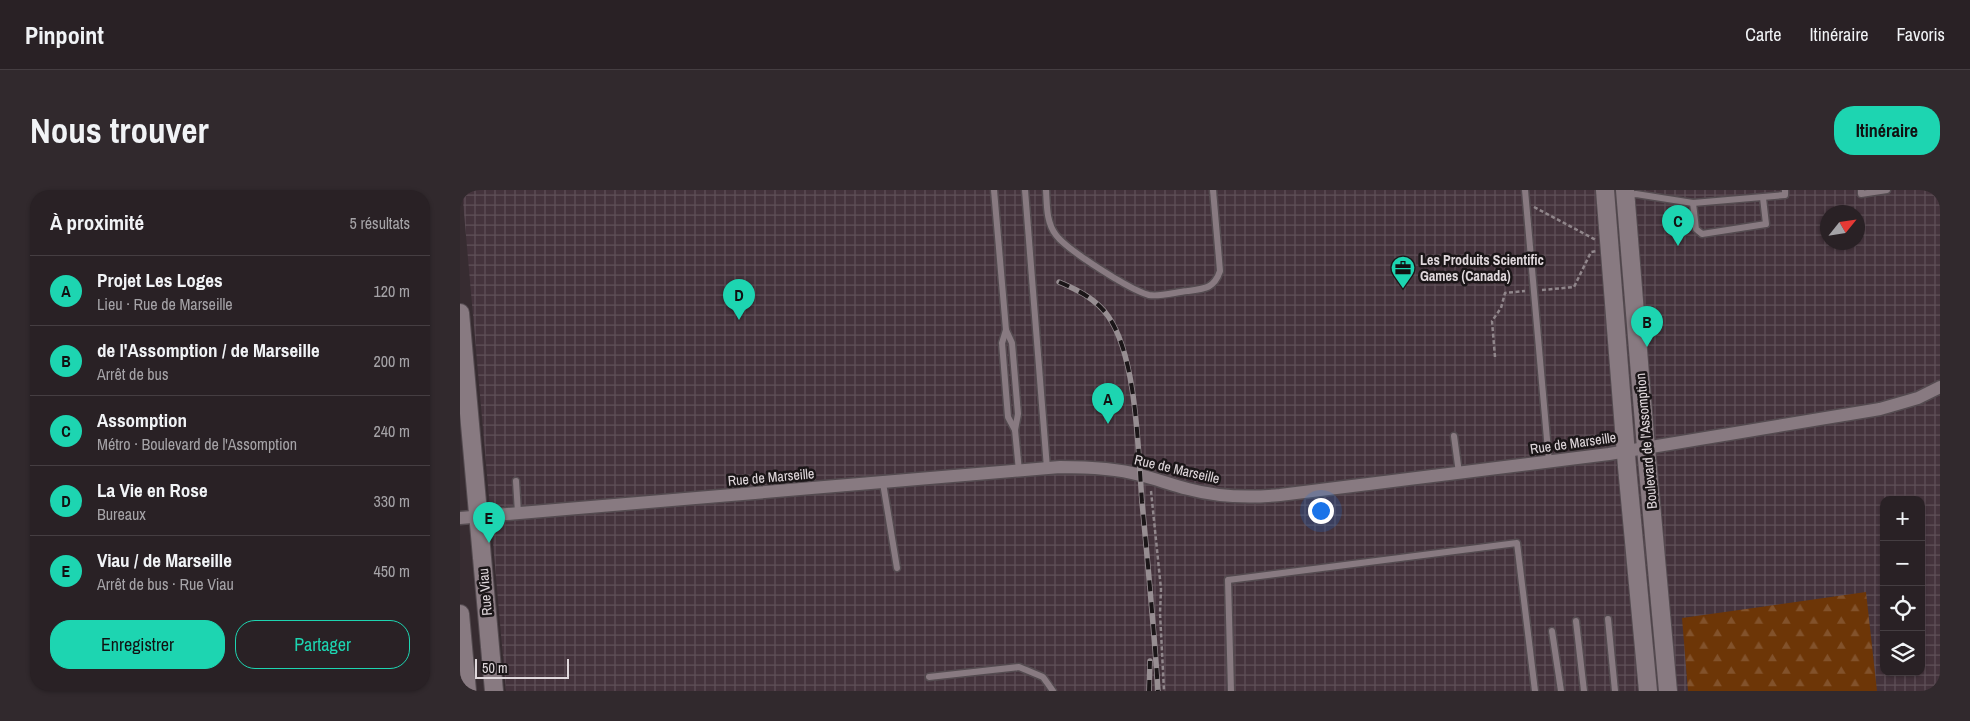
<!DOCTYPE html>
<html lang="fr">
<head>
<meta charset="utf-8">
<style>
	body { margin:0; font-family:"Archivo Narrow",sans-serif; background:#31292d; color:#f1f3f6 }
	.controls { position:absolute; right:15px; bottom:15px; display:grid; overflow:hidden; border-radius:10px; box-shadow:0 1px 4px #0004 }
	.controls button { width:45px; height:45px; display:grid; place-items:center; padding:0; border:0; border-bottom:1px solid #453e42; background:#292125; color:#f1f3f6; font:25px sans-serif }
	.compass { position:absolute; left:1360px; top:15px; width:45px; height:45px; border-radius:50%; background:#292125; box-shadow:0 1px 4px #0004; rotate:60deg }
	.scale { position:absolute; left:15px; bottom:12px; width:94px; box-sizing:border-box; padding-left:5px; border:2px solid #e0d8dc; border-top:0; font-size:14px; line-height:18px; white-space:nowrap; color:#e0d8dc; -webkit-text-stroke:4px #1b1618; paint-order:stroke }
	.you { position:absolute; left:860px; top:320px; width:18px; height:18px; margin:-12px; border:4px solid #fff; border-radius:50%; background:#1a73e8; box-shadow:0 0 0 8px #1a73e833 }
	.badge { display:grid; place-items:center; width:32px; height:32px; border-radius:50%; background:#1dd5b1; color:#111; font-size:16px; font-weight:700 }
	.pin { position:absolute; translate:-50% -41px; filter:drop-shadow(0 1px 2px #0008) }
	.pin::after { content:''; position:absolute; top:26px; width:18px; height:15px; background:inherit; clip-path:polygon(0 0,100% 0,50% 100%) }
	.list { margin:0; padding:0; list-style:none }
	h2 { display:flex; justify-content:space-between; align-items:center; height:65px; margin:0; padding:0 20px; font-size:21px }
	h2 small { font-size:16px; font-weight:400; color:#a5a3a7 }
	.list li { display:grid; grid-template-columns:32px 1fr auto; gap:15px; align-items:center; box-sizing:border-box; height:70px; padding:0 20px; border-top:1px solid #453e42 }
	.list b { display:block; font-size:19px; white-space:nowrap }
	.list p { margin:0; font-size:16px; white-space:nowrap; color:#a5a3a7 }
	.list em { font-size:16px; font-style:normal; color:#a5a3a7 }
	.actions { display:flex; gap:10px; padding:15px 20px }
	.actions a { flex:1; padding:11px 0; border:1px solid #1dd5b1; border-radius:20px; text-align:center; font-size:18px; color:#1dd5b1 }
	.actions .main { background:#1dd5b1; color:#111 }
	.icon { flex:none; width:28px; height:28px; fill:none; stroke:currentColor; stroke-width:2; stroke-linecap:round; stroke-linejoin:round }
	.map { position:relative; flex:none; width:1480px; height:501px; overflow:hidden; border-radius:20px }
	header { display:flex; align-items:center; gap:30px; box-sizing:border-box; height:70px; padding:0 25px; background:#292125; border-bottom:1px solid #453e42 }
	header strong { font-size:24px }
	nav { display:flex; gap:28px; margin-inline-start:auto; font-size:18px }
	.intro { display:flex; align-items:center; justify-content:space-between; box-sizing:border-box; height:120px; padding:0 30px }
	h1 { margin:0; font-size:35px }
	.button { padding:12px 22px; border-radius:20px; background:#1dd5b1; color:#111; font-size:18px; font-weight:700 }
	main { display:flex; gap:30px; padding:0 30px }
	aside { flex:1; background:#292125; border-radius:20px; box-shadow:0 1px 4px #0004 }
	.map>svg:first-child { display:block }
	.industrial { fill:url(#industrial-grid); fill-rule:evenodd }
	.forest { fill:url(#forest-firs) }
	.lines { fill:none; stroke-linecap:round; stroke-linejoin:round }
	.lane-casing { stroke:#544b50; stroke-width:9 }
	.street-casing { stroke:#544b50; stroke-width:15 }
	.secondary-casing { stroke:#544b50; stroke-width:20 }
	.path { stroke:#90868b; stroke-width:2.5; stroke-dasharray:4 2.5; stroke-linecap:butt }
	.lane { stroke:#887a81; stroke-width:6 }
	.street { stroke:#887a81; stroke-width:12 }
	.secondary { stroke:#887a81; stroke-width:18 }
	.rail-casing { stroke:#978e92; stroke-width:5.5 }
	.rail { stroke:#1b1618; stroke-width:4; stroke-dasharray:11; stroke-linecap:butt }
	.labels { text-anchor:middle; stroke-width:5; stroke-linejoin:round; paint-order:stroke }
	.poi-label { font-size:14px; font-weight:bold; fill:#e0d8dc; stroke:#1b1618; text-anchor:start }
	.street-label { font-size:14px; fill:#e0d8dc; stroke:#1b1618 }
</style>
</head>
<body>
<header>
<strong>Pinpoint</strong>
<nav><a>Carte</a><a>Itinéraire</a><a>Favoris</a></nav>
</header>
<div class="intro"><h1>Nous trouver</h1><a class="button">Itinéraire</a></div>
<main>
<aside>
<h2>À proximité<small>5 résultats</small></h2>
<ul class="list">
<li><span class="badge">A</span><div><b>Projet Les Loges</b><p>Lieu · Rue de Marseille</p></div><em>120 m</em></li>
<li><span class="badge">B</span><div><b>de l'Assomption / de Marseille</b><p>Arrêt de bus</p></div><em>200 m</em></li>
<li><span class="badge">C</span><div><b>Assomption</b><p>Métro · Boulevard de l'Assomption</p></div><em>240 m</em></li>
<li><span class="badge">D</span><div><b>La Vie en Rose</b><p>Bureaux</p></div><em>330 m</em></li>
<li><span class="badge">E</span><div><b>Viau / de Marseille</b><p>Arrêt de bus · Rue Viau</p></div><em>450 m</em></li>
</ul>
<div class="actions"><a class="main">Enregistrer</a><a>Partager</a></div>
</aside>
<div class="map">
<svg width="1480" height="501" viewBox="0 0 1480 501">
	<defs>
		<pattern id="industrial-grid" width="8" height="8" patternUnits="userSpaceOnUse" patternTransform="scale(1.25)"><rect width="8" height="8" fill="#44333c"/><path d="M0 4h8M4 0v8" fill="none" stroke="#5f5058"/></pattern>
		<pattern id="forest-firs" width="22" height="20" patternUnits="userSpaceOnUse" patternTransform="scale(1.25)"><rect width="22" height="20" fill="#6d3607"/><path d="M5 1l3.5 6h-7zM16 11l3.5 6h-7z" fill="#82522b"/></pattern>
	</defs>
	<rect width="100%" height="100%" fill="#372c31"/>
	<path class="industrial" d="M2 0H1480V501H46ZM1368 22H1398V52H1368ZM1424 310H1461V482H1424Z"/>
	<polygon class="forest" points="1406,402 1417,501 1228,501 1222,428"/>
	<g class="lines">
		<defs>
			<g id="lane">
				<polyline points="534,0 546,140 552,153 558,224 555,240 559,281"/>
				<polyline points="565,0 587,278"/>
				<path d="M586 0C587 15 586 32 596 45 607 60 670 100 689 105 700 107 716 102 727 101 744 99 754 99 760 81L753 0"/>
				<polyline points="1065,0 1089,272"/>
				<polyline points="1401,0 1401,4 1427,0"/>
				<polyline points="1166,5 1176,4 1233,13 1325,5 1325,0"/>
				<polyline points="1233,13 1236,39 1242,44 1306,34 1303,8"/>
				<polyline points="546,140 542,153 548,227 555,240"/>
				<polyline points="994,246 999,283"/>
				<polyline points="56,291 58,323"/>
				<polyline points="423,293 437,378"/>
				<polyline points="1148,429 1155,501"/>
				<polyline points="1116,431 1124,501"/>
				<polyline points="1092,441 1101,501"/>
				<polyline points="469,487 559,477 583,487 593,501"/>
				<polyline points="771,501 768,390 1057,353 1075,501"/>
			</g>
			<path id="street" d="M0 328 600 277C627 277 655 278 680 285 696 289 712 295 728 299 758 307 789 308 820 305L1149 264 1420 219 1458 208 1480 197"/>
			<g id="secondary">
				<polyline points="1145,0 1167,277 1188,501"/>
				<polyline points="1165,0 1186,258 1208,501"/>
				<polyline points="0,123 34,501"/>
				<polyline points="0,424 7,501"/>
			</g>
		</defs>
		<use href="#lane" class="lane-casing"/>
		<use href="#street" class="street-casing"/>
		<use href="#secondary" class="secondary-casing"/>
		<g class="path">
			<polyline points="1074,17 1136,50"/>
			<polyline points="1082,100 1114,97 1131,62 1137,61"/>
			<polyline points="1035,167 1032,131 1041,118 1045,103 1065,101"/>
			<polyline points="691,301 701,399 700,423 704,501"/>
		</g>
		<use href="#lane" class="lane"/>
		<use href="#street" class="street"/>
		<use href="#secondary" class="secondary"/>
		<defs>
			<g id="rail">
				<path d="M599 92C618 100 636 109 648 126 677 167 678 261 682 312 688 375 694 438 698 501"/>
				<polyline points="689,501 690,471"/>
			</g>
		</defs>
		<use href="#rail" class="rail-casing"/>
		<use href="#rail" class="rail"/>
	</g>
	<defs>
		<symbol id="office-pin" viewBox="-11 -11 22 30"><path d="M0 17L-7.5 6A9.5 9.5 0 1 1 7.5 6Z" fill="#1dd5b1" stroke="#1b1618"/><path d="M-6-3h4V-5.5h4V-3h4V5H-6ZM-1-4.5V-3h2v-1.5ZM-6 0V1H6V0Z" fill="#111"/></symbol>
	</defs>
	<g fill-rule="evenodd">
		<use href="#office-pin" x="929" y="64" width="28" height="38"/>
	</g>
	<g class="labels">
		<g class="poi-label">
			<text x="960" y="75">Les Produits Scientific<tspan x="960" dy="16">Games (Canada)</tspan></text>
		</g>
		<g class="street-label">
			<text transform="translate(1186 251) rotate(-95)" y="5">Boulevard de l'Assomption</text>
			<text transform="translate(1113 253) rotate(-8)" y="5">Rue de Marseille</text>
			<text transform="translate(717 279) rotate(13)" y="5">Rue de Marseille</text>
			<text transform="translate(311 287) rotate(-5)" y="5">Rue de Marseille</text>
			<text transform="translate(25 402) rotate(-95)" y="5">Rue Viau</text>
		</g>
	</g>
</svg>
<div class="controls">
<button>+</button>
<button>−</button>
<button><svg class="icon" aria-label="locate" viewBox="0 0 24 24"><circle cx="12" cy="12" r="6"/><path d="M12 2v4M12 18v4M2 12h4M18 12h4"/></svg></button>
<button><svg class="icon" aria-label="layers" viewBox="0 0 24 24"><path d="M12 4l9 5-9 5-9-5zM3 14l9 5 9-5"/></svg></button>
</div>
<svg class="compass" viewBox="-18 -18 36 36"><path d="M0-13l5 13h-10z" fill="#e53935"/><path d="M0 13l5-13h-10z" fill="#a5a3a7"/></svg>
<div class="scale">50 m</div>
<div class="you"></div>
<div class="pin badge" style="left:648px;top:234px">A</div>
<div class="pin badge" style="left:1187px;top:157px">B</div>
<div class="pin badge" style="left:1218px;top:56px">C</div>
<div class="pin badge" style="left:279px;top:130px">D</div>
<div class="pin badge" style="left:29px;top:353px">E</div>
</div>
</main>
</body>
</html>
